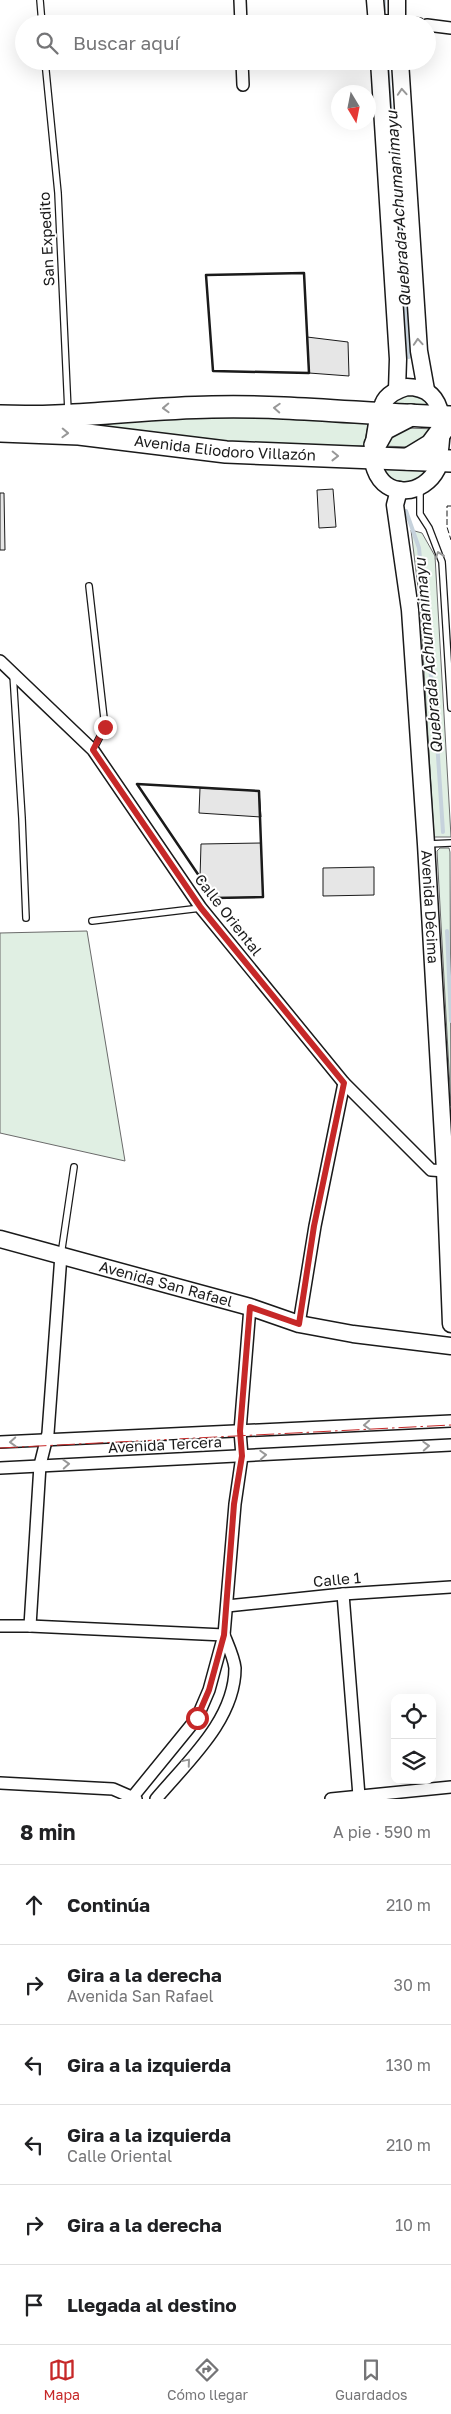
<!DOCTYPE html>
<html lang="es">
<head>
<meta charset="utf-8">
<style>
	body { margin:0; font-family:"Golos Text",sans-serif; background:#f6f6f6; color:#202124 }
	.controls { position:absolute; right:15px; bottom:15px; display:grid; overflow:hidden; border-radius:10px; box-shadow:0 5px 20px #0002 }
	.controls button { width:45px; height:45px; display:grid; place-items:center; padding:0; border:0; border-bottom:1px solid #e0e0e0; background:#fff; color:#202124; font:25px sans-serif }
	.compass { position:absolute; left:331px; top:85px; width:45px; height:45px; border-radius:50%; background:#fff; box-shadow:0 5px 20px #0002; rotate:170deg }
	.stop { position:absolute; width:15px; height:15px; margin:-11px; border:4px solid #c62828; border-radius:50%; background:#fff }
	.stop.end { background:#c62828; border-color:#fff; box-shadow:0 1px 5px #0008 }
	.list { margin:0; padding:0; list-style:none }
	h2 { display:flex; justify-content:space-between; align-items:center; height:65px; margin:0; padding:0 20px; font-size:21px }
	h2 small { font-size:16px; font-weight:400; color:#757577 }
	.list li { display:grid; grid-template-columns:32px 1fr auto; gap:15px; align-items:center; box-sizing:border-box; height:80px; padding:0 20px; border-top:1px solid #e0e0e0 }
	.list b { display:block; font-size:19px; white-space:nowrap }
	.list p { margin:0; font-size:16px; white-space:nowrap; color:#757577 }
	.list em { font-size:16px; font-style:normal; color:#757577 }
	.icon { flex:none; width:28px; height:28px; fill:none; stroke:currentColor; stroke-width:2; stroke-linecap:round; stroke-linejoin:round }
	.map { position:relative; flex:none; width:451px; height:1799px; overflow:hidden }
	.search { position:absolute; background:#fff; box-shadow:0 5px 20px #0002; left:15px; right:15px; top:15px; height:55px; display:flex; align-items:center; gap:12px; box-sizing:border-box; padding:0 18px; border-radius:28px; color:#757577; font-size:19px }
	.sheet { height:545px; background:#fff }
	nav { display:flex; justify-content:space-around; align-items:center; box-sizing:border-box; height:70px; border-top:1px solid #e0e0e0; background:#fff; font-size:14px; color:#757577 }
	nav a { display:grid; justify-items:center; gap:2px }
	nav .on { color:#c62828 }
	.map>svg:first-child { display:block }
	.green { fill:#e0efe3; stroke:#6a6a6a }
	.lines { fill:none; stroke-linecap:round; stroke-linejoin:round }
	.stream { stroke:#c6d2dc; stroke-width:4 }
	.building { fill:#e6e6e6; stroke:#1a1a1a }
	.lane-casing { stroke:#1a1a1a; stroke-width:8 }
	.street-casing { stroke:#1a1a1a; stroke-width:14 }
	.secondary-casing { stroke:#1a1a1a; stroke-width:19 }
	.highway-casing { stroke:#1a1a1a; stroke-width:24 }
	.lane { stroke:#fff; stroke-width:5.5 }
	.street { stroke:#fff; stroke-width:11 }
	.secondary { stroke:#fff; stroke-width:16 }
	.highway { stroke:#fff; stroke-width:21 }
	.fence { stroke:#1a1a1a; stroke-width:1; stroke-dasharray:6 2.5; stroke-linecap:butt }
	.wall { stroke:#1a1a1a; stroke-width:2.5 }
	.power { stroke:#c62828; stroke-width:1; stroke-dasharray:18 4 2.5 4; stroke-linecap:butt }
	.oneway { stroke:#989898 }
	.route { stroke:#c62828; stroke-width:6 }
	.labels { text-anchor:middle; stroke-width:4; stroke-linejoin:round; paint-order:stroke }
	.street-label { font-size:15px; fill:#1a1a1a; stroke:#fff }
	.water-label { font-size:16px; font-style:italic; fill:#1a1a1a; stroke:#fff }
</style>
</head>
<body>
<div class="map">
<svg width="451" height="1799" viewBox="0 0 451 1799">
	<rect width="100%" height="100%" fill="#fff"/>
	<g class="green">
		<polygon points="414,392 438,409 388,407 393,400"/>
		<polygon points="167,414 369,420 364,446 267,448 68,423"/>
		<polygon points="406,428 437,429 411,447 381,446 385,438"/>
		<polygon points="378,465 430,467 413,483 394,482"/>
		<polygon points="411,530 422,533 435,556 451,837 434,837 420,604"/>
		<polygon points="440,848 449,848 450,852 451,1106 437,851"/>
		<polygon points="87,931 125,1161 0,1133 0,933"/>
	</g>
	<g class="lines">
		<g class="stream">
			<polyline points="384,0 384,10"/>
			<polyline points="387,61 409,357"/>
			<polyline points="406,511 419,548 437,741 443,832"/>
			<polyline points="447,931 451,1021"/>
		</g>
	</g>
	<g class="building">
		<polygon points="307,337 348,342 349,376 309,373"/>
		<polygon points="333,489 336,527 319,528 317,490"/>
		<polygon points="0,493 4,493 5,550 0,550"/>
		<polygon points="200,788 259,791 261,817 199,813"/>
		<polygon points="261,843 263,897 214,898 200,878 201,844"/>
		<polygon points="374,867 374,895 323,896 323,868"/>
	</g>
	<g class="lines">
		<defs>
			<g id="lane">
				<polyline points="40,0 42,24"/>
				<polyline points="45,61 58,193 68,411"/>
				<polyline points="420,488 420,514 429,528 442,562 451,708"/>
				<polyline points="89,586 105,727 93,750"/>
				<polyline points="13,674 22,818 26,918"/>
				<polyline points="428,844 451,843"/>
				<polyline points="92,921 201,908"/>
				<polyline points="61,1255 74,1167"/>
			</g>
			<g id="street">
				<polyline points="240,0 241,24"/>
				<polyline points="376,20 419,24"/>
				<polyline points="427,25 451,28"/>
				<polyline points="242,61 243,85"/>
				<polyline points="0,661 93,750 201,908 344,1083 431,1170 445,1171"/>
				<polyline points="299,1324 315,1226 344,1083"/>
				<polyline points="0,1442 451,1421"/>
				<polyline points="0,1468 451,1445"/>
				<polyline points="343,1594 359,1796"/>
				<polyline points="227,1606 343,1594 451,1587"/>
				<polyline points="0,1626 30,1626 40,1465 48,1433 61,1255"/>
				<polyline points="30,1626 224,1635"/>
				<polyline points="0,1783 113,1789 136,1799"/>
				<polyline points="131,1799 197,1718 209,1690 224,1635 235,1504 242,1456 240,1431 250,1307"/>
				<path d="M156 1799C187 1762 235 1720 235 1668 234 1658 228 1645 224 1635"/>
				<polyline points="331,1799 451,1787"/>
			</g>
			<g id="secondary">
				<polyline points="375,0 377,24"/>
				<polyline points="397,0 397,24"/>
				<polyline points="379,61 398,359 397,390"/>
				<polyline points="400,61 419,351 426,390"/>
				<path d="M407 387C451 387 443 436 437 469 424 495 386 500 375 469 370 457 377 416 383 404 387 394 397 390 407 387Z"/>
				<path id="s1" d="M399 490 395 505 410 610 426 844 445 1171 451 1324"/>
				<path id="s2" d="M0 1239 250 1307 299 1324 353 1334 451 1346"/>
			</g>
			<g id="highway">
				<path d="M0 416C71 419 141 408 212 407 292 405 371 415 451 417"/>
				<path id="s3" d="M0 431 79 434 226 452 451 461"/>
				<polyline points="375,445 384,429 411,415"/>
				<polyline points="408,459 431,445 443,429"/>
			</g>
		</defs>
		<use href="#lane" class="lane-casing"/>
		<use href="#street" class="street-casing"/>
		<use href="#secondary" class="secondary-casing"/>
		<use href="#highway" class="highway-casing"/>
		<use href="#lane" class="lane"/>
		<use href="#street" class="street"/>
		<use href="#secondary" class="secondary"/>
		<use href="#highway" class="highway"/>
		<polyline class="fence" points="451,506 447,506 447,527 451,540"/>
		<g class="wall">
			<polygon points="304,273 309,373 213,371 206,275"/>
			<polygon points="137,784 259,791 263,897 214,898"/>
		</g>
		<polyline class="power" points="0,1448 451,1425"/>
	</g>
	<defs><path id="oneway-chevron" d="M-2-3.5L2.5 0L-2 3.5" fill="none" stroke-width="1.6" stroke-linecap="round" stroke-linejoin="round" transform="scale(1.25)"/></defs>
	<g class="oneway">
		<use href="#oneway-chevron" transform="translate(402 92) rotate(-94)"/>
		<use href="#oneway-chevron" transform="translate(418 342) rotate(-94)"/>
		<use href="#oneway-chevron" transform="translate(166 408) rotate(178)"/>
		<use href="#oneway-chevron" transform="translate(277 408) rotate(-177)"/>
		<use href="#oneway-chevron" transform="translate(65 433) rotate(2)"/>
		<use href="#oneway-chevron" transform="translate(335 456) rotate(1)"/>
		<use href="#oneway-chevron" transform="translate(439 555) rotate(-109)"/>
		<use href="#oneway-chevron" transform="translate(367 1425) rotate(177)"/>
		<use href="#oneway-chevron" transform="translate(13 1442) rotate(177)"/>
		<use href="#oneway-chevron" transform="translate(426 1446) rotate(-3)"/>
		<use href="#oneway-chevron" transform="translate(263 1455) rotate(-3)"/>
		<use href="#oneway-chevron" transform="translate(66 1464) rotate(-3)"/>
		<use href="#oneway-chevron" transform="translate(187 1762) rotate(-50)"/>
	</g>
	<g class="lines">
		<polyline class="route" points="105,727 93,750 201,908 344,1083 314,1226 299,1324 250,1307 240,1431 242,1456 234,1504 224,1635 209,1690 197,1718"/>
	</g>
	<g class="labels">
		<g class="street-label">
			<text transform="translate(47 239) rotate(-93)" y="5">San Expedito</text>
			<text dy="5" stroke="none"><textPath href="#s3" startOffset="226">Avenida Eliodoro Villazón</textPath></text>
			<text dy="5" stroke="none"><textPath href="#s1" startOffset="419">Avenida Décima</textPath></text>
			<text transform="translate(228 915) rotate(52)" y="5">Calle Oriental</text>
			<text dy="5" stroke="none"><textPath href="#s2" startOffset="172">Avenida San Rafael</textPath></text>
			<text transform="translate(165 1445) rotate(-3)" y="5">Avenida Tercera</text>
			<text transform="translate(337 1580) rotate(-5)" y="5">Calle 1</text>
		</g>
		<g class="water-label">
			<text transform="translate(398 209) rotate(-94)" y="6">Quebrada Achumanimayu</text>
			<text transform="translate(428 656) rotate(-95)" y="6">Quebrada Achumanimayu</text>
		</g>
	</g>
</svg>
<div class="controls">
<button><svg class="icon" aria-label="locate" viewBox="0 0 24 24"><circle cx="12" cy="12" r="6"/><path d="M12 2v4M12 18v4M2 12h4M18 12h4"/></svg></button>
<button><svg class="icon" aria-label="layers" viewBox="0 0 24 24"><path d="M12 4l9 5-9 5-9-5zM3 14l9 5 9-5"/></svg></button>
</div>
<svg class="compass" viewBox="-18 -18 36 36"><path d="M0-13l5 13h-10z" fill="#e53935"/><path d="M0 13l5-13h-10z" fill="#757577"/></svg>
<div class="stop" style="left:197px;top:1718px"></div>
<div class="stop end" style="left:105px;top:727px"></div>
<div class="search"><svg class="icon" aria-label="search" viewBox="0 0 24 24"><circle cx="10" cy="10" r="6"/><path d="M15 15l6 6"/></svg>Buscar aquí</div>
</div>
<section class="sheet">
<h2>8 min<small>A pie · 590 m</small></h2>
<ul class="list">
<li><svg class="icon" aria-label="ahead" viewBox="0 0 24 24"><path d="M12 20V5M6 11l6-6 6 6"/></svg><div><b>Continúa</b></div><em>210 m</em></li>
<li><svg class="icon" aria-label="right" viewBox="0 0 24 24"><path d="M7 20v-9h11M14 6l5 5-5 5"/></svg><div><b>Gira a la derecha</b><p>Avenida San Rafael</p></div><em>30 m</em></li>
<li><svg class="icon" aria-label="left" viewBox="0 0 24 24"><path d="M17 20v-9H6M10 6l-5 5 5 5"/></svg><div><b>Gira a la izquierda</b></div><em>130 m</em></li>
<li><svg class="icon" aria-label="left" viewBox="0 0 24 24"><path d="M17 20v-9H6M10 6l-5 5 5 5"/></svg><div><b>Gira a la izquierda</b><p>Calle Oriental</p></div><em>210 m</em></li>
<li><svg class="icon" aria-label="right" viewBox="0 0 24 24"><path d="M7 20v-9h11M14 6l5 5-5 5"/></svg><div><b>Gira a la derecha</b></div><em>10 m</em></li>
<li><svg class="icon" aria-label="arrive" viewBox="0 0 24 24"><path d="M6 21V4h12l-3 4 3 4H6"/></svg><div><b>Llegada al destino</b></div></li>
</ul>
</section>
<nav>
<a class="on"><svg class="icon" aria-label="map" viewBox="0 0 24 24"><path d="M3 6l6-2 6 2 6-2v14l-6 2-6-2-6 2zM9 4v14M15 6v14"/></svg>Mapa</a>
<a><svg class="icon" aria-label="directions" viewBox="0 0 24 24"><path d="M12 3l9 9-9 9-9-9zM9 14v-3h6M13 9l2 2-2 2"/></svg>Cómo llegar</a>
<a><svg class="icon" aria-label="saved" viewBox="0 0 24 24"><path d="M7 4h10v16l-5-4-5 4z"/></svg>Guardados</a>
</nav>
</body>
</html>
